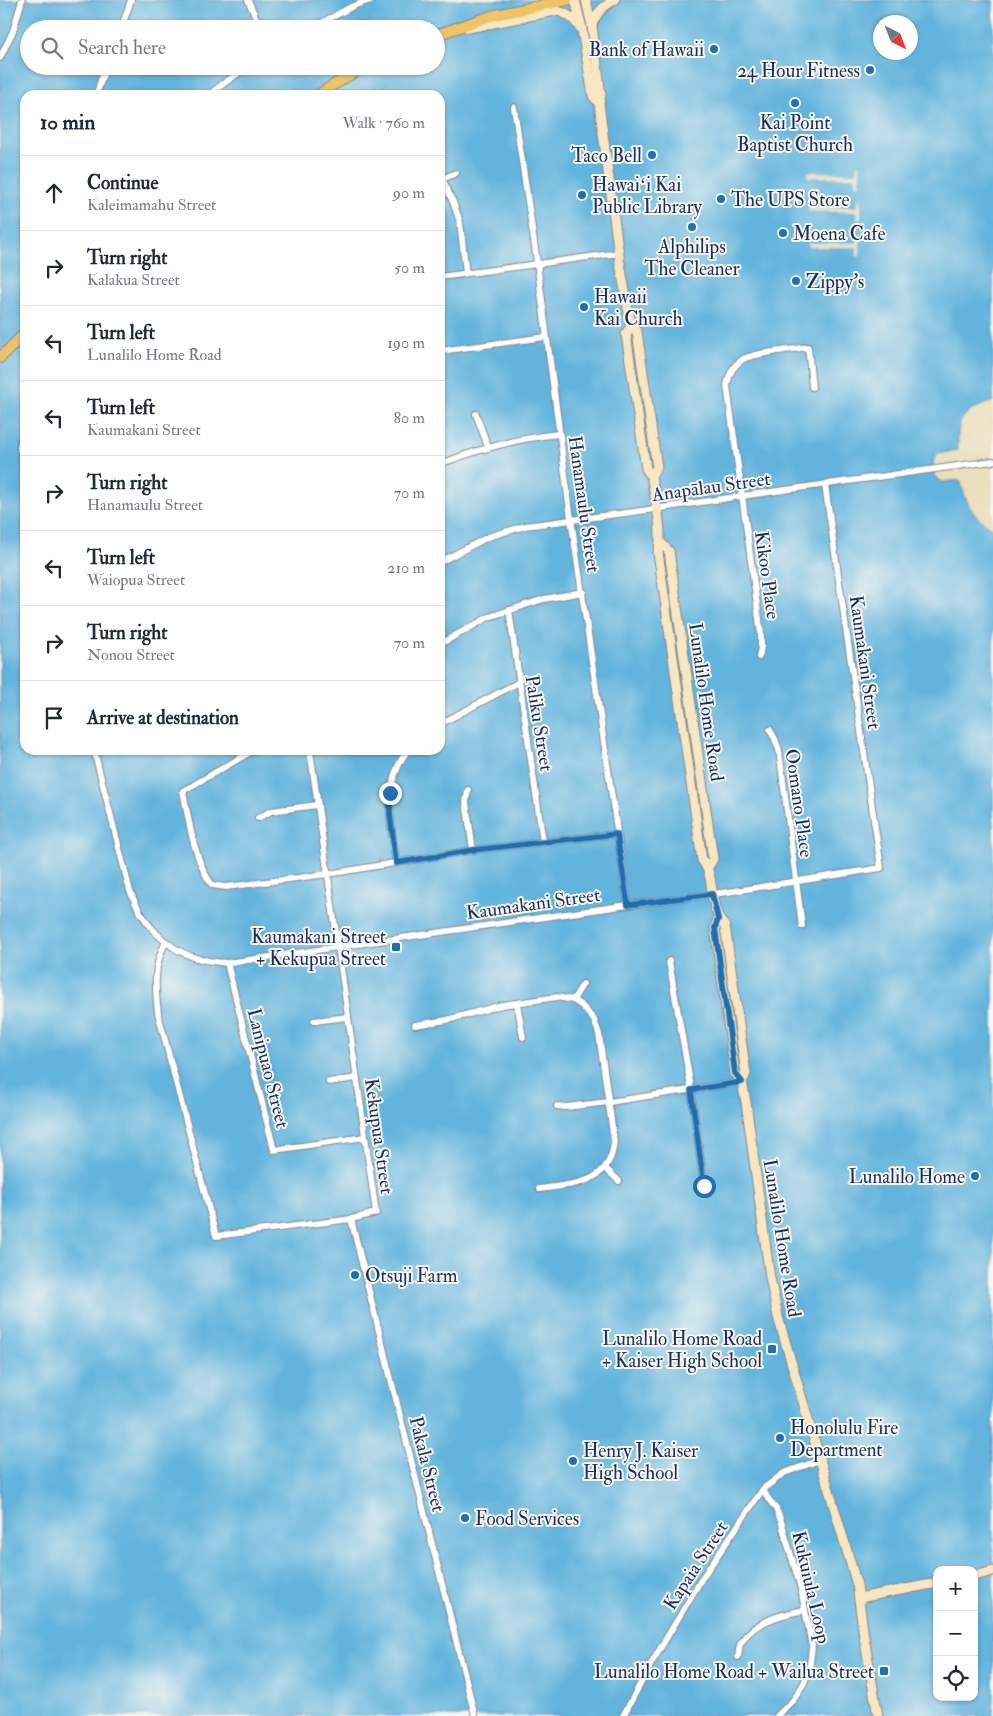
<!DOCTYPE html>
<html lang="en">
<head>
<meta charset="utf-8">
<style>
	body { margin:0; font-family:"IM FELL Double Pica",serif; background:#f6f6f7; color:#1f2937 }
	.controls { position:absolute; right:15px; bottom:15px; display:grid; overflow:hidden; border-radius:10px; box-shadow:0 1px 4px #0004 }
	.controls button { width:45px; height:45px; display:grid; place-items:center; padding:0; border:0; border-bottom:1px solid #e0e1e3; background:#fff; color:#1f2937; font:25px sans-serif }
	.compass { position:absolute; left:873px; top:15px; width:45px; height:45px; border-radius:50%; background:#fff; box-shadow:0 1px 4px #0004; rotate:138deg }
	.stop { position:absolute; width:15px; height:15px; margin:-11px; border:4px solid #1f6fb2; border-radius:50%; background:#fff }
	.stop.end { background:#1f6fb2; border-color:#fff; box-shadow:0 1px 5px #0008 }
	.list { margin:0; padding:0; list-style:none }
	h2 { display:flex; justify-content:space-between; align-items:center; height:65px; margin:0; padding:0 20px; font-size:21px }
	h2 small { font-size:16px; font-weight:400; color:#747a83 }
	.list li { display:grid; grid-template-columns:32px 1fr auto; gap:15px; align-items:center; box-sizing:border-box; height:75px; padding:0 20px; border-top:1px solid #e0e1e3 }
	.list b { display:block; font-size:19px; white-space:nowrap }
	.list p { margin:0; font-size:16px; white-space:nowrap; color:#747a83 }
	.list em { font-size:16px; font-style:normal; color:#747a83 }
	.icon { flex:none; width:28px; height:28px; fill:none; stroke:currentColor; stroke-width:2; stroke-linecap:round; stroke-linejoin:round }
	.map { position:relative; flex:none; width:993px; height:1716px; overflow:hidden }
	.search { position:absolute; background:#fff; box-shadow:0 1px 4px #0004; left:20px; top:20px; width:425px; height:55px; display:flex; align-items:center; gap:12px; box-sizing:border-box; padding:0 18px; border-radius:28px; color:#747a83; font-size:19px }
	.panel { position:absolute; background:#fff; box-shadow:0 1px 4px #0004; left:20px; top:90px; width:425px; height:665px; border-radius:15px }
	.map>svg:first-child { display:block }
	.water { fill:#62b4dd; stroke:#3e729e; fill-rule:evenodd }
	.pier { fill:#ebdebb }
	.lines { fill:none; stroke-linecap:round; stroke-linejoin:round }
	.minor-casing { stroke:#83868c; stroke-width:8 }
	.secondary-casing { stroke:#83868c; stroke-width:11 }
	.primary-casing { stroke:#83868c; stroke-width:12 }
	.minor { stroke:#fff; stroke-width:6 }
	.secondary { stroke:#f9e7c3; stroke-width:9 }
	.primary { stroke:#efc469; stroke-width:10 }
	.route { stroke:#1f6fb2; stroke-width:6 }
	.poi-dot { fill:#1f6fb2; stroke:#f6f6f2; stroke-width:2 }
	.labels { text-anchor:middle; stroke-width:4; stroke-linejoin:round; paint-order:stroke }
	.poi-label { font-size:19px; fill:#1b2f5e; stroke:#f6f6f2; text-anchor:start }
	.street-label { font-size:19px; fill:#1b2f5e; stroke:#f6f6f2 }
</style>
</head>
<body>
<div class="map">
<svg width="993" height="1716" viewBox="0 0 993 1716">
	<rect width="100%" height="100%" fill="#f6f6f2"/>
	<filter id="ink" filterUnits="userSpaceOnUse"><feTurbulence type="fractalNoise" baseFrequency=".02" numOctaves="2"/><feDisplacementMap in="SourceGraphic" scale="10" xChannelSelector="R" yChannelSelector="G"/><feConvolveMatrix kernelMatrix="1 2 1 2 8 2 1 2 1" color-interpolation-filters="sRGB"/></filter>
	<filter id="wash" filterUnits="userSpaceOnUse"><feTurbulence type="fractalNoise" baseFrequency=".0096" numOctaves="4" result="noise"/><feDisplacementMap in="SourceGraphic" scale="20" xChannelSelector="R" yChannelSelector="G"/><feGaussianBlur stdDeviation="1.12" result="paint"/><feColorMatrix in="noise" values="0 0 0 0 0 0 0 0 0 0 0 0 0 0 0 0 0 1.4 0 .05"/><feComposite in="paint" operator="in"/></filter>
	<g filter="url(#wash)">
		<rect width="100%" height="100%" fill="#ebdebb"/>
		<path class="water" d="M0 0H993V401C962 413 957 415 958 450L938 454 933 461 934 474 942 482 960 480C967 504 970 515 993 528V1716H0ZM880 22H910V52H880ZM29 29H436V66H29ZM25 95H440V750H25ZM937 1570H974V1697H937Z"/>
		<g class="pier">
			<polygon points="857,165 860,165 860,184 856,184 856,177 808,177 808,172 857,173"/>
			<polygon points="858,200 861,200 861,219 857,219 857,212 808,211 808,207 858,207"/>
			<polygon points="858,235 860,235 860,256 857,256 857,247 808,247 808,243 857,243"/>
		</g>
	</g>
	<g filter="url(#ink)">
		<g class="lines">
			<defs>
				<g id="minor">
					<polyline points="248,0 261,29"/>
					<polyline points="121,29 131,0"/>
					<polyline points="310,29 353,6 371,0"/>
					<polyline points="0,58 13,31 22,0"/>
					<polyline points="96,95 106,66"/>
					<polyline points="208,95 248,66"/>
					<polyline points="514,107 536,255 570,512 628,905"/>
					<polyline points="440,174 453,202 460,222 466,273"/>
					<polyline points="440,180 456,173"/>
					<polyline points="440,277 619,253"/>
					<polyline points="440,351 546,337"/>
					<polyline points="476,414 488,447"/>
					<polyline points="25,426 20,447 25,475"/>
					<path d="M440 464C479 449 518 438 559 434"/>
					<polyline points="440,562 488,537 525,526 641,511 742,496 993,461"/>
					<polyline points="509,610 543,842"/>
					<polyline points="440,644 489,617 544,599 583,592"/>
					<path d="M759 657 761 647V634L727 386C731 358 749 355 773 352 784 350 796 349 808 347L812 387"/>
					<polyline points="440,724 519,682"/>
					<polyline points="770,730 775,739 779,750 802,926"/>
					<path d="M94 750 130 891C142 922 164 948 196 958 206 961 216 962 227 963L628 905 728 892 881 868 825 485"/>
					<path d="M254 750 183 791C189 821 194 860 212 885L226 887 328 874 473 850 617 834"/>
					<polyline points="468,790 466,802 473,850"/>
					<polyline points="258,818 271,811 317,805"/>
					<path d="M396 863C391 824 381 784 408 750"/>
					<path d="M166 942C153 964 155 988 158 1013L216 1236 351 1219 376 1213 310 750"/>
					<polyline points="669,961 690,1082 704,1186"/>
					<polyline points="227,963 274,1150 365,1137"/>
					<polyline points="573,1000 583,984"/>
					<polyline points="517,1003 523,1037"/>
					<polyline points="314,1021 348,1017"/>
					<path d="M415 1025 447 1020 502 1005 557 997 573 1000 582 1006 594 1020 599 1034 614 1141C611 1185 573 1184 539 1189"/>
					<polyline points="329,1082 357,1078"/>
					<polyline points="557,1106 566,1107 609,1102 742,1082"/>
					<polyline points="605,1168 619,1181"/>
					<polyline points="351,1219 475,1716"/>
					<polyline points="763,1489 767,1497 776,1509 781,1521 801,1589 812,1646 810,1665 804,1683 794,1699 777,1716"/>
					<path d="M738 1657C739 1653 739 1648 740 1645 750 1622 783 1614 804 1610"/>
					<polyline points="623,1716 651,1664 704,1575 763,1489 784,1473 820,1460"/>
				</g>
				<g id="secondary">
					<polyline points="575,0 581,24 593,96 599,103"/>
					<polyline points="586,0 592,26 601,95 599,103 620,263 631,326 637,332 657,467 651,476"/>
					<path d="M592 25C597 12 603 6 615 0"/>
					<path d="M468 28 555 11C568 12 574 20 582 30"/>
					<path d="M631 326 626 334 646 469 651 476C655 497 664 534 658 552L702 860C717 878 707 908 725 926L746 1074 742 1082"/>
					<polyline points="661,543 669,551 713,859 708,867"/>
					<polyline points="718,919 715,928 735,1073 742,1082 746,1102 770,1278 778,1317 857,1585 864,1637 878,1716"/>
					<polyline points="974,1576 993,1571"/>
					<polyline points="859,1598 937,1583"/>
				</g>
				<g id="primary">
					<polyline points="436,35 491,16 567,0"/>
					<polyline points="318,95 346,77 366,66"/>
					<polyline points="0,358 25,333"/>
				</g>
			</defs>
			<use href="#minor" class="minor-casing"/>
			<use href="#secondary" class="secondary-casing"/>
			<use href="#primary" class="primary-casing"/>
			<use href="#minor" class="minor"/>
			<use href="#secondary" class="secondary"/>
			<use href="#primary" class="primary"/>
		</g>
	</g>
	<g class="lines" filter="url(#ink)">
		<polyline class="route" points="390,793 390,814 396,863 473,850 617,834 628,905 712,894 718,919 715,928 735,1073 742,1082 691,1090 704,1186"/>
	</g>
	<g class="poi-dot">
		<circle cx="714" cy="49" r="5"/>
		<circle cx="870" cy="70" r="5"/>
		<circle cx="795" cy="103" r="5"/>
		<circle cx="652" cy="155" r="5"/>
		<circle cx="582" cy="195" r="5"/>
		<circle cx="721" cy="199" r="5"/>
		<circle cx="692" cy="227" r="5"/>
		<circle cx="783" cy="233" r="5"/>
		<circle cx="796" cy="281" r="5"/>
		<circle cx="584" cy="307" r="5"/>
		<rect x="391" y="942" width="10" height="10" rx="2.5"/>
		<circle cx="975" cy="1176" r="5"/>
		<circle cx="355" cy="1275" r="5"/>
		<rect x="767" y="1344" width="10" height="10" rx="2.5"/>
		<circle cx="780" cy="1438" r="5"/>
		<circle cx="573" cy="1461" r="5"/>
		<circle cx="465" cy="1518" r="5"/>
		<rect x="879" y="1666" width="10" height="10" rx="2.5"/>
	</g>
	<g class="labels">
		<g class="poi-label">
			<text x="704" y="56" text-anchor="end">Bank of Hawaii</text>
			<text x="860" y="77" text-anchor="end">24 Hour Fitness</text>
			<text x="795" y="129" text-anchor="middle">Kai Point<tspan x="795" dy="22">Baptist Church</tspan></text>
			<text x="642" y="162" text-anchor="end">Taco Bell</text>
			<text x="592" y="191">Hawaiʻi Kai<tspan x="592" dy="22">Public Library</tspan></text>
			<text x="731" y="206">The UPS Store</text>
			<text x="793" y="240">Moena Cafe</text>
			<text x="692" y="253" text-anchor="middle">Alphilips<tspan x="692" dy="22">The Cleaner</tspan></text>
			<text x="806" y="288">Zippy's</text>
			<text x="594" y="303">Hawaii<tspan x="594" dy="22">Kai Church</tspan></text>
			<text x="386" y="943" text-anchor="end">Kaumakani Street<tspan x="386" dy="22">+ Kekupua Street</tspan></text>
			<text x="965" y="1183" text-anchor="end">Lunalilo Home</text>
			<text x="365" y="1282">Otsuji Farm</text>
			<text x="762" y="1345" text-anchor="end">Lunalilo Home Road<tspan x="762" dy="22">+ Kaiser High School</tspan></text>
			<text x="790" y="1434">Honolulu Fire<tspan x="790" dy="22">Department</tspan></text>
			<text x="583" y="1457">Henry J. Kaiser<tspan x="583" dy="22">High School</tspan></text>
			<text x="475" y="1525">Food Services</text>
			<text x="874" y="1678" text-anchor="end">Lunalilo Home Road + Wailua Street</text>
		</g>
		<g class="street-label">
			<text transform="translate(711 486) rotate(-8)" y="7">Anapālau Street</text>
			<text transform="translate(585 504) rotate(82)" y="7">Hanamaulu Street</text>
			<text transform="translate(768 575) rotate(82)" y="7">Kikoo Place</text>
			<text transform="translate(866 662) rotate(82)" y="7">Kaumakani Street</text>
			<text transform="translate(707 702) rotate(82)" y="7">Lunalilo Home Road</text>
			<text transform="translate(540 723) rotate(81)" y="7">Paliku Street</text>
			<text transform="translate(800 803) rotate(82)" y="7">Oomano Place</text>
			<text transform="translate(533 903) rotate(-8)" y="7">Kaumakani Street</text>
			<text transform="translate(269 1068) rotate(76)" y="7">Lanipuao Street</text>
			<text transform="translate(380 1136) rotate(82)" y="7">Kekupua Street</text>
			<text transform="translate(783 1238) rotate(81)" y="7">Lunalilo Home Road</text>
			<text transform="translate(428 1464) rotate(76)" y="7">Pakala Street</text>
			<text transform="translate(695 1565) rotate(-57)" y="7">Kapaia Street</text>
			<text transform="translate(812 1587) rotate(77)" y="7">Kukuiula Loop</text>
		</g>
	</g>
</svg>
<div class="controls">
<button>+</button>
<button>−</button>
<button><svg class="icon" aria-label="locate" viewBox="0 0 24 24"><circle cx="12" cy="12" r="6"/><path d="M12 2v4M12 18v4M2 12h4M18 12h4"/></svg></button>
</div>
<svg class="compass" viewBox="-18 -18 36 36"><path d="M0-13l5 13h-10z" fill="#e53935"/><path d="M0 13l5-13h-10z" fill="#747a83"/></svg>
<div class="stop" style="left:704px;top:1186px"></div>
<div class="stop end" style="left:390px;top:793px"></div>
<div class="search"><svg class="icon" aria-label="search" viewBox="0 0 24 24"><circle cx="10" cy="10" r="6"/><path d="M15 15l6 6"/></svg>Search here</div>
<section class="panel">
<h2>10 min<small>Walk · 760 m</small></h2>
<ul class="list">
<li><svg class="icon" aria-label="ahead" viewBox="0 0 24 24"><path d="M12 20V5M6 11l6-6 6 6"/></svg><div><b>Continue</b><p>Kaleimamahu Street</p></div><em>90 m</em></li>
<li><svg class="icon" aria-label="right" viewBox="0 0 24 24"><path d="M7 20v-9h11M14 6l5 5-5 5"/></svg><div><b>Turn right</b><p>Kalakua Street</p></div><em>50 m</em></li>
<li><svg class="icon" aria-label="left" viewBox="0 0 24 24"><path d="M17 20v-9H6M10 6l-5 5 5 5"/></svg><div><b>Turn left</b><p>Lunalilo Home Road</p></div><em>190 m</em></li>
<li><svg class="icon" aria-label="left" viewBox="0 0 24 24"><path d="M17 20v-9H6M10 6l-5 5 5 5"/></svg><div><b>Turn left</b><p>Kaumakani Street</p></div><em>80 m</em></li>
<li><svg class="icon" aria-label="right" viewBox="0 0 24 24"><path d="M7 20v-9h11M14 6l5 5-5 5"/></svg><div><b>Turn right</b><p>Hanamaulu Street</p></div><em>70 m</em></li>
<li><svg class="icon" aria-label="left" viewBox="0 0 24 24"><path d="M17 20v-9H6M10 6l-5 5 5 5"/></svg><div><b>Turn left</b><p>Waiopua Street</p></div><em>210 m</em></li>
<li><svg class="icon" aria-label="right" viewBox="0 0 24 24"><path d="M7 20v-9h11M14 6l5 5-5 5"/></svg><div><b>Turn right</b><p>Nonou Street</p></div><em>70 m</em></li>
<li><svg class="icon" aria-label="arrive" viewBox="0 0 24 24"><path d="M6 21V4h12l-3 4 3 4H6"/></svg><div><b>Arrive at destination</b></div></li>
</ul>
</section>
</div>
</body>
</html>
